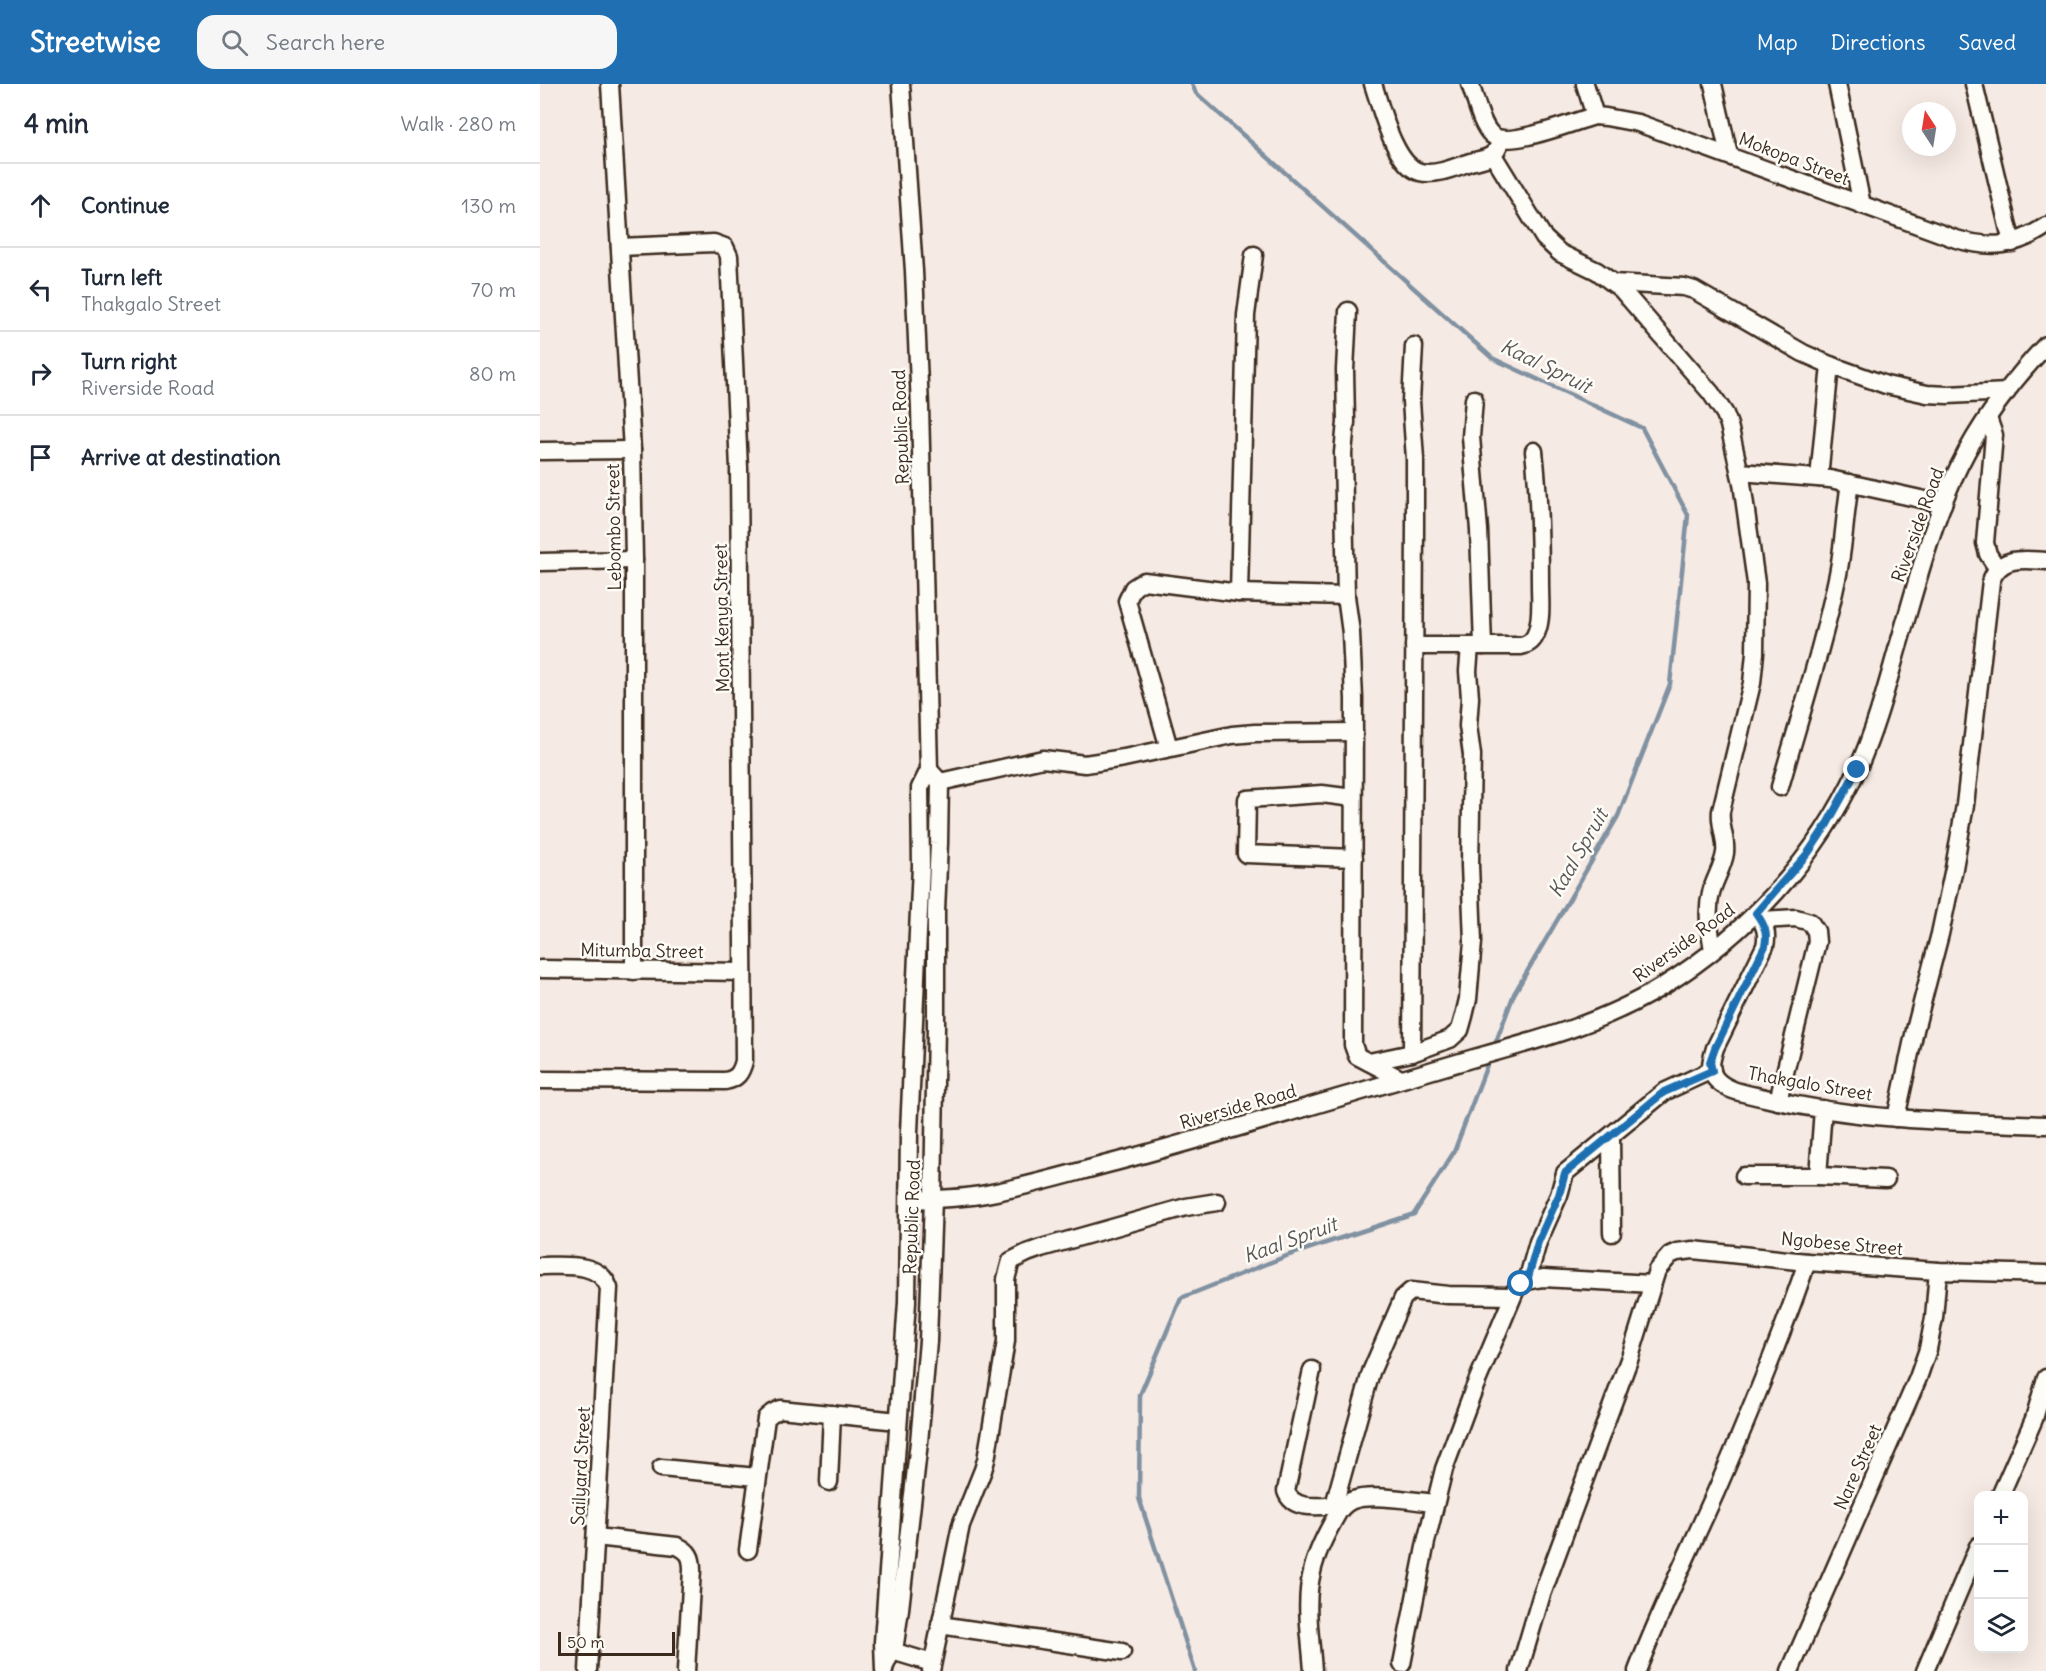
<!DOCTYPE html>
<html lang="en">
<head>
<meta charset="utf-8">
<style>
	body { margin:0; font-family:Delius,sans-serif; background:#f6f6f7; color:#1f2937 }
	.controls { position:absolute; right:18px; bottom:18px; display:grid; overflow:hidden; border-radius:12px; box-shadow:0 6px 24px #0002 }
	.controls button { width:54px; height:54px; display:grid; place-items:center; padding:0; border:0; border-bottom:2px solid #e0e1e3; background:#fff; color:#1f2937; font:30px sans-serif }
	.compass { position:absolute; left:1362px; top:18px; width:54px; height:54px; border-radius:50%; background:#fff; box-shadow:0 6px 24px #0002; rotate:348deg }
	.scale { position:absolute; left:18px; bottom:15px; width:117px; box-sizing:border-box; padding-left:6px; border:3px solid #3b2a1e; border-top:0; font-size:16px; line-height:21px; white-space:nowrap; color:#3b2a1e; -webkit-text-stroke:4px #fdfcf7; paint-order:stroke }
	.stop { position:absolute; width:18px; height:18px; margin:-14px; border:4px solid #1f6fb2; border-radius:50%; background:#fff }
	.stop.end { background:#1f6fb2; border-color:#fff; box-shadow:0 2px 6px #0008 }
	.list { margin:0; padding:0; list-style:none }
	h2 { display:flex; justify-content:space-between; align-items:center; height:78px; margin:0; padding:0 24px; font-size:26px }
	h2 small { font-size:20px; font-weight:400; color:#747a83 }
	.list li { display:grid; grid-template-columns:39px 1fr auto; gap:18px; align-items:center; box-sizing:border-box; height:84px; padding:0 24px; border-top:2px solid #e0e1e3 }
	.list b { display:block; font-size:22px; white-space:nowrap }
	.list p { margin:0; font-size:20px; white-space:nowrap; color:#747a83 }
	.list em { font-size:20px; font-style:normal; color:#747a83 }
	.icon { flex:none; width:33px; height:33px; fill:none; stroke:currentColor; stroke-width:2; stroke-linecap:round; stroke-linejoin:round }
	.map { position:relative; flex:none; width:1506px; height:1587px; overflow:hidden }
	header { display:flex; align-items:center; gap:36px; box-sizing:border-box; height:84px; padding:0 30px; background:#1f6fb2; color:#fff }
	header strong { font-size:28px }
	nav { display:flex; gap:33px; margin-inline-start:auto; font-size:21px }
	.search { width:420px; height:54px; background:#f6f6f7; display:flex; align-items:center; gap:15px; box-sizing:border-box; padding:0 21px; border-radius:18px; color:#747a83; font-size:22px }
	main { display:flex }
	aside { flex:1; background:#fff }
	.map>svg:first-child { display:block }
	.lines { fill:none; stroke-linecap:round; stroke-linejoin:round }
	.stream { stroke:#8091a1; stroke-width:4.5 }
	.minor-casing { stroke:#3b2a1e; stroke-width:21 }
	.minor { stroke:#fdfcf7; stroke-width:16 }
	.route { stroke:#1f6fb2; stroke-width:8 }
	.labels { text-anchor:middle; stroke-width:5; stroke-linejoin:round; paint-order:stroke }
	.street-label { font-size:18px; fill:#3b2a1e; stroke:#fdfcf7 }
	.water-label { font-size:20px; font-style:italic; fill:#585555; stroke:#fdfcf7 }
</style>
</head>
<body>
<header>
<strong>Streetwise</strong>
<div class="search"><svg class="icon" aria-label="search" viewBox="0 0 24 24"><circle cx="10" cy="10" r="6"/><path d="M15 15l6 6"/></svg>Search here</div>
<nav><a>Map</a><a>Directions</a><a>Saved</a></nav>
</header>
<main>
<aside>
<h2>4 min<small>Walk · 280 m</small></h2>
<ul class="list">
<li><svg class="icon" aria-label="ahead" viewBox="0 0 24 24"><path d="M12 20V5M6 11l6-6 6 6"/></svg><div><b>Continue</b></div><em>130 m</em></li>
<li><svg class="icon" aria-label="left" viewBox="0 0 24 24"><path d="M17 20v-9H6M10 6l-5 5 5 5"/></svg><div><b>Turn left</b><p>Thakgalo Street</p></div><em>70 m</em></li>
<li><svg class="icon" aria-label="right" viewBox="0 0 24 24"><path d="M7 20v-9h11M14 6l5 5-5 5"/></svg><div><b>Turn right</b><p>Riverside Road</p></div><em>80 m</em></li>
<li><svg class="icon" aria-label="arrive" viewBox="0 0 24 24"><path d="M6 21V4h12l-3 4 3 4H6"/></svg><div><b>Arrive at destination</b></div></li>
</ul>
</aside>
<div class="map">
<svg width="1506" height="1587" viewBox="0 0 1506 1587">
	<rect width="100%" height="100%" fill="#f6eae4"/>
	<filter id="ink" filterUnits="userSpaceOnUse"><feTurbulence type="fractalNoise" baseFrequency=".0167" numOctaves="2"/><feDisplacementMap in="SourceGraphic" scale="12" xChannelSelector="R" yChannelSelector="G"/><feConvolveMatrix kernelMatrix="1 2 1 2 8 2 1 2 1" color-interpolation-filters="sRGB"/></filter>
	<g filter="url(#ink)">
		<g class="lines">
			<g class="stream">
				<polyline points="652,0 656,9 952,274 1102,344 1148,431 1130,600 1078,732 974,910 954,963"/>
				<polyline points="655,1587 599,1414 600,1311 641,1214 749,1171 874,1130 914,1068 950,973"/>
			</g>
			<defs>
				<g id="minor">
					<polyline points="70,0 92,366 94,476 94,887"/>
					<path d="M833 0C841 23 854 81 880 88 895 92 916 83 930 78 947 74 956 74 961 55"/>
					<path d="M930 0C936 15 940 40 952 51 968 65 1034 37 1055 32"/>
					<path d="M1045 0 1055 32 1066 33 1098 39 1416 155C1451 165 1475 163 1506 142"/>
					<polyline points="1173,0 1189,71"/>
					<polyline points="1297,0 1322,121"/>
					<polyline points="1434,0 1472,159"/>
					<path d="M953 71 1004 154 1020 169 1057 187 1081 205 1171 309 1185 330 1189 341 1202 399 1216 499 1215 569 1212 599 1181 727C1179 741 1187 755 1185 769 1183 783 1174 796 1171 809 1166 828 1170 848 1173 866"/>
					<polyline points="1073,199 1144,203 1154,206 1263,269 1290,281 1346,301 1387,310 1408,311 1467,308"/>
					<polyline points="808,227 805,286 806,338 803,369 806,512 811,549 814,615 813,961 817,972 861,995"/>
					<polyline points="934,315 931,353 939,446 943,562"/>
					<polyline points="1448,334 1454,351 1445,459 1448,470 1457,484"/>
					<polyline points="0,367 92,366"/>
					<polyline points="1200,388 1290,395 1403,420"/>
					<polyline points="1279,394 1290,281"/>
					<polyline points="0,478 94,476"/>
					<polyline points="699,509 806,512"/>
					<path d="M874 562H981C990 560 994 556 997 547 1002 533 1000 516 1000 501 1000 456 999 412 994 367"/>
					<polyline points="629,664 587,517 593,504 604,497 699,509 706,231 714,171"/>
					<polyline points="400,698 503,675 545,680 584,674 692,651 715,649 814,648"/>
					<path d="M1240 703C1260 632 1283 562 1298 490 1304 459 1305 429 1310 399"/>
					<polyline points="813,714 782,710 707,715 706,770 814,774"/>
					<path d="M1216 829C1225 840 1228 849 1225 862L1175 964C1172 974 1168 984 1175 994 1186 1008 1209 1010 1225 1014 1317 1036 1412 1038 1506 1041"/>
					<polyline points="1222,836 1256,834 1270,838 1276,847 1277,858 1238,1017"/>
					<polyline points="0,885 203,888"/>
					<polyline points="872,969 875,440 875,375 871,317 874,262"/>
					<polyline points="829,978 872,969 910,955 920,946 924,932 928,915 933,858 930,781 932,671 928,642 930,614 928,587 930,562"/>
					<path d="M0 996 185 997C197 995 201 989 204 977L199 384 189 172 185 163 174 159 80 163"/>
					<path d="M1356 1034 1375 946 1400 850 1414 784 1425 721 1451 497C1460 471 1484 476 1506 477"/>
					<polyline points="1071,1052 1072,1149"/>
					<polyline points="1204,1092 1278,1092 1283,1025"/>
					<polyline points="1278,1092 1346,1095"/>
					<path d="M369 1116C395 1115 420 1115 446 1110 490 1102 532 1089 575 1078 658 1056 740 1031 822 1007 860 996 897 985 934 974 999 956 1065 938 1123 902 1207 850 1277 774 1318 684 1335 646 1346 605 1357 566 1377 500 1394 427 1427 367 1448 329 1476 293 1506 261"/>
					<path d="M0 1182C23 1182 60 1177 69 1204L48 1587"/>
					<polyline points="987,1197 998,1158 1019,1111 1025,1089 1124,1008 1172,986"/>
					<path d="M772 1286 746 1407C753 1429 785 1421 803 1421"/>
					<polyline points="121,1384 217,1393"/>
					<polyline points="289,1398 292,1330"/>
					<polyline points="1460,1412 1494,1335 1506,1294"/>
					<polyline points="794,1421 831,1288 863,1214 871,1207 908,1211 972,1212"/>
					<path d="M56 1453 137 1462C149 1467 152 1473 152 1486L146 1587"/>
					<polyline points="208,1466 226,1334 232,1329 240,1325 358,1337"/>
					<polyline points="400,1541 582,1568"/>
					<polyline points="352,1567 392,1579"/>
					<polyline points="862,1580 886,1458 904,1385 933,1307 976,1205 987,1197 1003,1194 1112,1200"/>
					<polyline points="345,1582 355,1560 360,1525 379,1358 388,1257 393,1115 396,942 396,827 399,759 400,698 389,686"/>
					<polyline points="344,1587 343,1558 367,1218 369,1048 381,782 380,704 389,686 380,323 374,187 361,0"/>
					<polyline points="391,1587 421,1441 443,1386 446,1376 466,1257 466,1195 471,1177 487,1169 501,1164 646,1123 677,1118"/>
					<path d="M773 1587C771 1555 764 1520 772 1488 776 1469 789 1444 799 1427 803 1422 807 1418 813 1416 831 1409 874 1417 894 1419"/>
					<polyline points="979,1587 1001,1513 1090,1273 1117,1186 1130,1171 1137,1168 1153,1166 1267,1178 1398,1187 1506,1190"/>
					<path d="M1097 1587C1121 1524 1151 1464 1178 1403 1210 1329 1241 1254 1267 1178"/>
					<polyline points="1250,1587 1378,1294 1388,1265 1394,1234 1398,1187"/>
					<polyline points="1385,1587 1438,1462"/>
				</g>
			</defs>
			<use href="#minor" class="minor-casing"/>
			<use href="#minor" class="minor"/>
		</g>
	</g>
	<g class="lines" filter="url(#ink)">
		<path class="route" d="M981 1200 987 1197 998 1158 1019 1111 1025 1089 1124 1008 1172 987 1170 978 1175 964 1225 862C1228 849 1224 840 1216 829L1268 769 1286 742 1317 686"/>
	</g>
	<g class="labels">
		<g class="street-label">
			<text transform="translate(1254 75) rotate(21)" y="6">Mokopa Street</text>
			<text transform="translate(361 343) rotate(-92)" y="6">Republic Road</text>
			<text transform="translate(1378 441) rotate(-70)" y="6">Riverside Road</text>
			<text transform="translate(74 443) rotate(-91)" y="6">Lebombo Street</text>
			<text transform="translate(182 534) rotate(-91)" y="6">Mont Kenya Street</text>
			<text transform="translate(1144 859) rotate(-36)" y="6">Riverside Road</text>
			<text transform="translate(102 867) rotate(1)" y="6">Mitumba Street</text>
			<text transform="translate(1270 1000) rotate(10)" y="6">Thakgalo Street</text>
			<text transform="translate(698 1023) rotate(-16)" y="6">Riverside Road</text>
			<text transform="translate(372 1133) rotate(-88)" y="6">Republic Road</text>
			<text transform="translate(1302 1160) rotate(5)" y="6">Ngobese Street</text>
			<text transform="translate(41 1382) rotate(-87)" y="6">Sailyard Street</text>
			<text transform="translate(1318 1383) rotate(-66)" y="6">Nare Street</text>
		</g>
		<g class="water-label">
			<text transform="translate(1006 282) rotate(26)" y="7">Kaal Spruit</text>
			<text transform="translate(1038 769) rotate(-60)" y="7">Kaal Spruit</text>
			<text transform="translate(750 1156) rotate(-20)" y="7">Kaal Spruit</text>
		</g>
	</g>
</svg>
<div class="controls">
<button>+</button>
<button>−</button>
<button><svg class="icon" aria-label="layers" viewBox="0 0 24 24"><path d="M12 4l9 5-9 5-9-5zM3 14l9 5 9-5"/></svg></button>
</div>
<svg class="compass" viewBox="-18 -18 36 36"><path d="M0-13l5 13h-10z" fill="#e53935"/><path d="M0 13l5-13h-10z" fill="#747a83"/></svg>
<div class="scale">50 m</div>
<div class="stop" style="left:981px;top:1200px"></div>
<div class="stop end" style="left:1317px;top:686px"></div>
</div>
</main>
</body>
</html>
